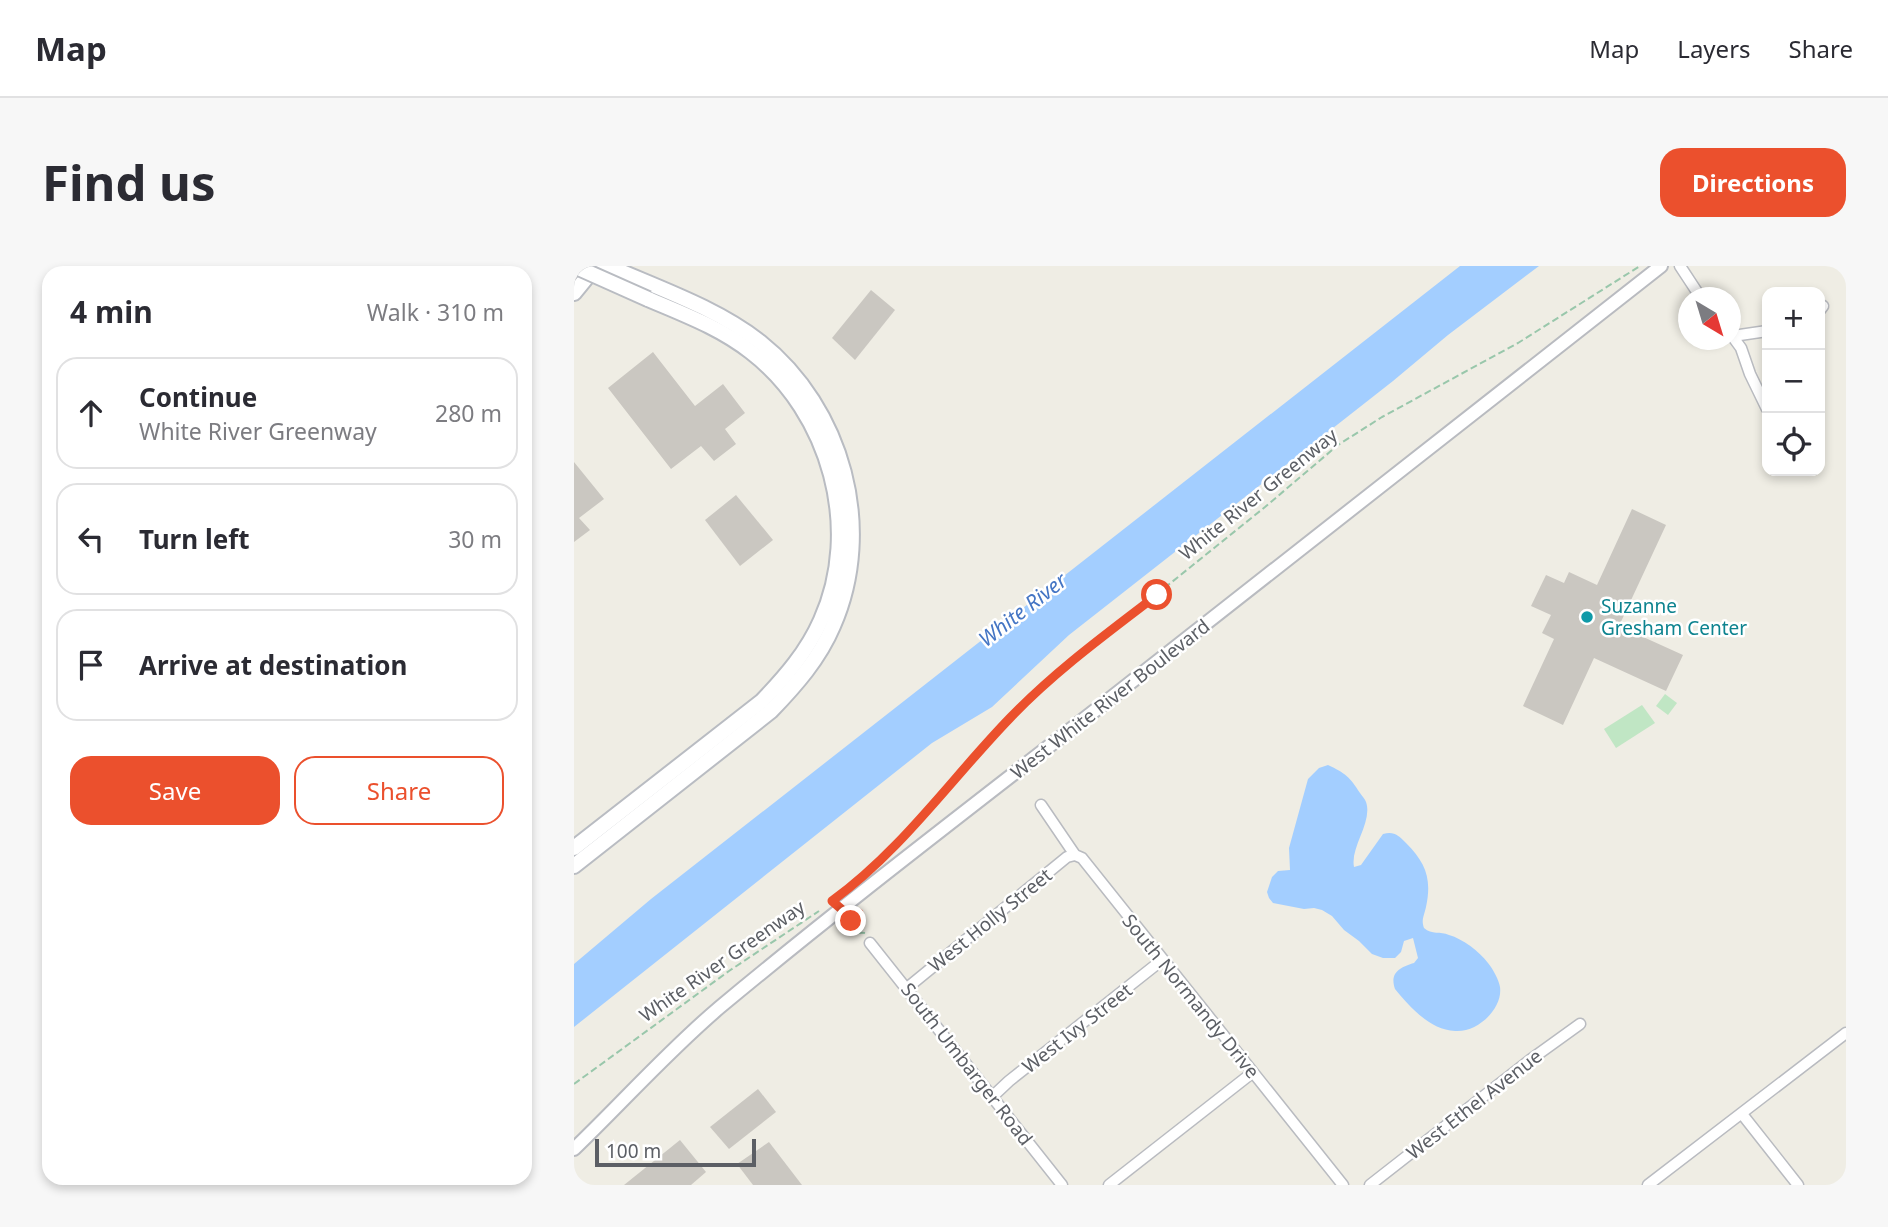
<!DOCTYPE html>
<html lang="en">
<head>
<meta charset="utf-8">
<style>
	body { margin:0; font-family:"Noto Sans",sans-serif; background:#f7f7f7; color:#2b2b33 }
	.controls { position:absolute; right:21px; top:21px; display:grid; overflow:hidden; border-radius:14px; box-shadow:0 4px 10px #0003 }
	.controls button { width:63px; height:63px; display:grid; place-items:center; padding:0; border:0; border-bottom:2px solid #e1e1e2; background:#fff; color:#2b2b33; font:35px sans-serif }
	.compass { position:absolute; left:1104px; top:21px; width:63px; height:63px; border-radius:50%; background:#fff; box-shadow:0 4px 10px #0003; rotate:142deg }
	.scale { position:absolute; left:21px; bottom:18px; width:161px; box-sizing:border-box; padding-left:7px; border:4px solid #5c5f65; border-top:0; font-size:19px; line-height:24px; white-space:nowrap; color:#5c5f65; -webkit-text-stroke:5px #fff; paint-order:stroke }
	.stop { position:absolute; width:21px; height:21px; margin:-16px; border:5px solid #eb502d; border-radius:50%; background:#fff }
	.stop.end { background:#eb502d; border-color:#fff; box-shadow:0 2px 7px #0008 }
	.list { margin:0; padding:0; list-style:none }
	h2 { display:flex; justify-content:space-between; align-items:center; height:91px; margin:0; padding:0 28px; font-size:30px }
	h2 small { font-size:23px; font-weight:400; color:#7c7c81 }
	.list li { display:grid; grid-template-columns:46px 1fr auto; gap:21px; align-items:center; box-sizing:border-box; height:112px; margin:0 14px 14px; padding:0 14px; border:2px solid #e1e1e2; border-radius:21px }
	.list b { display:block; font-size:26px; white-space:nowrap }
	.list p { margin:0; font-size:23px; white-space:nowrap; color:#7c7c81 }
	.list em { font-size:23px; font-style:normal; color:#7c7c81 }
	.actions { display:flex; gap:14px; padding:21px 28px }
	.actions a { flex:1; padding:16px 0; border:2px solid #eb502d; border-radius:21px; text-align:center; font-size:24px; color:#eb502d }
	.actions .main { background:#eb502d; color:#fff }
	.icon { flex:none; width:38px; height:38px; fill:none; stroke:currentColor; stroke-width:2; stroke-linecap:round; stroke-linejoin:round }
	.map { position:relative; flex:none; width:1272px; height:919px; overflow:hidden; border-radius:21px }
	header { display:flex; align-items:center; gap:42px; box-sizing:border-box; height:98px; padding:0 35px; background:#fff; border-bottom:2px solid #e1e1e2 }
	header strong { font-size:33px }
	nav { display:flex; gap:38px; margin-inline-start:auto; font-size:24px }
	.intro { display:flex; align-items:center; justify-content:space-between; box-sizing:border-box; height:168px; padding:0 42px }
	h1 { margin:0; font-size:49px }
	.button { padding:18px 32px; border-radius:21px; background:#eb502d; color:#fff; font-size:24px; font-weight:700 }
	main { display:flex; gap:42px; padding:0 42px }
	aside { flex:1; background:#fff; border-radius:21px; box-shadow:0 4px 10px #0003 }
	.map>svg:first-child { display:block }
	.green { fill:#c0e6c4 }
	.water { fill:#a3ceff }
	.building { fill:#cac7c1 }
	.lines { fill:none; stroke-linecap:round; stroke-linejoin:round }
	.minor-casing { stroke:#b9bbc0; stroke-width:13 }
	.tertiary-casing { stroke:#b9bbc0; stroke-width:16 }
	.secondary-casing { stroke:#b9bcc2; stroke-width:18 }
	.path { stroke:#99c7ab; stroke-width:2; stroke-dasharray:7 3.5; stroke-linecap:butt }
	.minor { stroke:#fff; stroke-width:10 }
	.tertiary { stroke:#fff; stroke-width:12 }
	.secondary { stroke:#fff; stroke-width:14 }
	.secondary-bridge-casing { stroke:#b9bcc2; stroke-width:18; stroke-linecap:butt }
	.secondary-bridge { stroke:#fff; stroke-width:14 }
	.route { stroke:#eb502d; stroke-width:9 }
	.culture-dot { fill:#0f9aa8; stroke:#fff; stroke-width:2.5 }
	.labels { text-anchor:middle; stroke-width:5; stroke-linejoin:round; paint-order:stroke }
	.street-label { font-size:19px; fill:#5c5f65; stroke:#fff }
	.culture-label { font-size:19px; fill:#0d838f; stroke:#fff; text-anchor:start }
	.water-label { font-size:21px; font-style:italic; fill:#4475c4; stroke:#fff }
</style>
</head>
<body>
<header>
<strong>Map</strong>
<nav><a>Map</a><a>Layers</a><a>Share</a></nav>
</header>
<div class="intro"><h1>Find us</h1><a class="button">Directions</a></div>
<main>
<aside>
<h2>4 min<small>Walk · 310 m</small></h2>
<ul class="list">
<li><svg class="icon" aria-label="ahead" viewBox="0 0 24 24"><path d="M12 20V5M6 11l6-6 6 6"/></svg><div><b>Continue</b><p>White River Greenway</p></div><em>280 m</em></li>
<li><svg class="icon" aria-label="left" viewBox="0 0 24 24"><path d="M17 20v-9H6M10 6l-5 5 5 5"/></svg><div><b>Turn left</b></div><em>30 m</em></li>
<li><svg class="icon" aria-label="arrive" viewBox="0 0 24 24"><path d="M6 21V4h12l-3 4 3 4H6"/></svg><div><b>Arrive at destination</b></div></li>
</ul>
<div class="actions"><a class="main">Save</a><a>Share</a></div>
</aside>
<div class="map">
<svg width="1272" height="919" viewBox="0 0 1272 919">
	<rect width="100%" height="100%" fill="#efede4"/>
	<g class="green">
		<polygon points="1091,428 1103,437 1094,449 1082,440"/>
		<polygon points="1068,439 1081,457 1042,482 1030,463"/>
	</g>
	<g class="water">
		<polygon points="886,0 965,0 874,69 819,115 495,369 418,441 358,477 0,761 0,698 77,633"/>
		<path d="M754 499C771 507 776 511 786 527 788 530 791 533 792 536 799 556 776 581 780 601L787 599 809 568C820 565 824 569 832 577 852 597 858 613 852 641 850 650 847 654 850 662 858 669 866 665 875 669 889 673 905 685 914 697 919 703 925 714 926 721 929 743 903 767 881 765 856 764 836 741 821 723 815 706 827 701 840 697L844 692 839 672 830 675 827 686 821 692H809L798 688 785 675 770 664 758 650 748 644 740 642 730 643 699 637 695 632 693 626 698 611 704 605 716 604 715 582 734 513 745 502Z"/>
	</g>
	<g class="building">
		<polygon points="297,24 321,44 281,94 258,72"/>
		<polygon points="79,86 121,140 149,118 171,147 151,163 162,178 140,195 127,180 97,203 34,122"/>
		<polygon points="0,196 30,233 5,252 16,264 0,276"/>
		<polygon points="162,229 199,274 166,300 131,254"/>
		<polygon points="1058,243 1092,259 1045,360 1109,389 1092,425 1020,392 989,459 949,440 980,373 968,367 977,349 957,340 972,309 990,317 995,306 1023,319"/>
		<polygon points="184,823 202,846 155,883 136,861"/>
		<polygon points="106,874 132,906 117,919 50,919"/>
		<polygon points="195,876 228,919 179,919 163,898"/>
	</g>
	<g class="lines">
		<defs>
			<g id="minor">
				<polyline points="1106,0 1127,32"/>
				<polyline points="1246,44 1249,40"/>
				<polyline points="1156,67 1167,82 1176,108 1193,143"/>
				<polyline points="1159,70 1193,65"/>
				<polyline points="467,539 501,589 508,592 769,919"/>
				<polyline points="296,677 488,919"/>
				<polyline points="333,722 493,591 501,589"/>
				<polyline points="418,831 435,815 588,694"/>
				<polyline points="1168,848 1224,919"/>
				<polyline points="535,919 678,807"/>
				<polyline points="796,919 956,794 1006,758"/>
				<polyline points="1074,919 1272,767"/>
			</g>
			<path id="tertiary" d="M0 883C49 836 94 785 146 741 271 637 400 539 528 439 714 293 901 146 1087 0"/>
			<g id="secondary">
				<polyline points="0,27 22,0"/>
				<path d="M0 582 188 435C211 411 233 386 247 354 288 263 256 147 177 86 147 62 109 48 74 33"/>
				<path d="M0 600 197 445C222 419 245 393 259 360 302 262 269 142 186 76 143 42 84 22 34 0"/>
			</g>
		</defs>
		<use href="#minor" class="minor-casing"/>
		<use href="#tertiary" class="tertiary-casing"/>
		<use href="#secondary" class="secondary-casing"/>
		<g class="path">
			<polyline points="295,604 367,531 436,452 470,419 691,241 764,179 808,151 944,77 1066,0"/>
			<path d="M281 646 285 647 286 653 282 655 269 657V666C276 669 284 666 291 667"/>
			<polyline points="0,818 155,705 245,645"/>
		</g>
		<use href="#minor" class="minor"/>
		<use href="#tertiary" class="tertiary"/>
		<use href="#secondary" class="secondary"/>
		<defs>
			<polyline id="secondary-bridge" points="0,0 74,33"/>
		</defs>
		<use href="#secondary-bridge" class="secondary-bridge-casing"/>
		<use href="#secondary-bridge" class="secondary-bridge"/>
	</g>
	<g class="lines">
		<path class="route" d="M277 655H282L286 653 285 647 281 646 272 647 258 635C328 584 377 513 436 452 480 406 532 368 583 329"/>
	</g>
	<circle class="culture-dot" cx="1013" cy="351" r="7"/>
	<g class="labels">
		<g class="street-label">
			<text transform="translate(684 228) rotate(-39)" y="7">White River Greenway</text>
			<text transform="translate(536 433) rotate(-38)" y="7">West White River Boulevard</text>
			<text transform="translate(416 654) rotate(-39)" y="7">West Holly Street</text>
			<text transform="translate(148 695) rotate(-35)" y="7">White River Greenway</text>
			<text transform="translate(617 730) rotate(51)" y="7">South Normandy Drive</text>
			<text transform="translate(503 762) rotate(-38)" y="7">West Ivy Street</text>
			<text transform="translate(393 798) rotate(52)" y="7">South Umbarger Road</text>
			<text transform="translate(900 838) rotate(-38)" y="7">West Ethel Avenue</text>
		</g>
		<g class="culture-label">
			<text x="1027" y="347">Suzanne<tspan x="1027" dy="22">Gresham Center</tspan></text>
		</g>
		<g class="water-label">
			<text transform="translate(449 344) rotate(-38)" y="7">White River</text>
		</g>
	</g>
</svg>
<div class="controls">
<button>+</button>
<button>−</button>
<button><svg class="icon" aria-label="locate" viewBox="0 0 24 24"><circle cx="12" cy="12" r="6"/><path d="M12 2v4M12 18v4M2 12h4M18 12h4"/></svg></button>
</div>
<svg class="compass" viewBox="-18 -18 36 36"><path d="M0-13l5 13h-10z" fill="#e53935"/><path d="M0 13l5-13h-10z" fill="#7c7c81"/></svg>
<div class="scale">100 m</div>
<div class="stop" style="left:583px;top:329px"></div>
<div class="stop end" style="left:277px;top:655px"></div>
</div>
</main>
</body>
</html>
